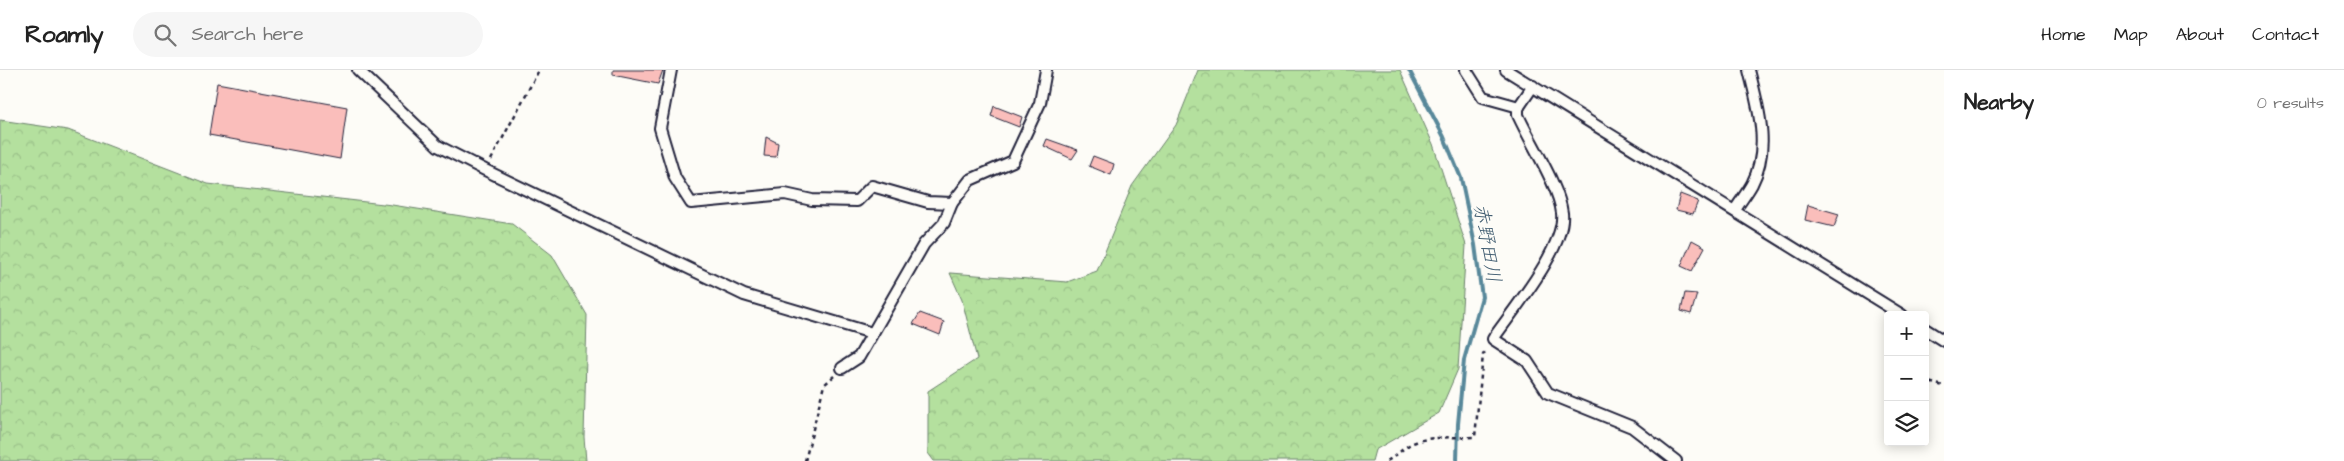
<!DOCTYPE html>
<html lang="en">
<head>
<meta charset="utf-8">
<style>
	body { margin:0; font-family:"Architects Daughter","Klee One",sans-serif; background:#f6f6f6; color:#222 }
	.controls { position:absolute; right:15px; bottom:15px; display:grid; overflow:hidden; border-radius:5px; box-shadow:0 2px 12px #0003 }
	.controls button { width:45px; height:45px; display:grid; place-items:center; padding:0; border:0; border-bottom:1px solid #e0e0e0; background:#fff; color:#222; font:25px sans-serif }
	.list { margin:0; padding:0; list-style:none }
	h2 { display:flex; justify-content:space-between; align-items:center; height:65px; margin:0; padding:0 20px; font-size:21px }
	h2 small { font-size:16px; font-weight:400; color:#767676 }
	.icon { flex:none; width:28px; height:28px; fill:none; stroke:currentColor; stroke-width:2; stroke-linecap:round; stroke-linejoin:round }
	.map { position:relative; flex:none; width:1944px; height:391px; overflow:hidden }
	header { display:flex; align-items:center; gap:30px; box-sizing:border-box; height:70px; padding:0 25px; background:#fff; border-bottom:1px solid #e0e0e0 }
	header strong { font-size:24px }
	nav { display:flex; gap:28px; margin-inline-start:auto; font-size:18px }
	.search { width:350px; height:45px; background:#f6f6f6; display:flex; align-items:center; gap:12px; box-sizing:border-box; padding:0 18px; border-radius:28px; color:#767676; font-size:19px }
	main { display:flex }
	aside { flex:1; background:#fff }
	.map>svg:first-child { display:block }
	.forest { fill:url(#forest-crowns); stroke:#6b816c }
	.lines { fill:none; stroke-linecap:round; stroke-linejoin:round }
	.stream { stroke:#59889a; stroke-width:4 }
	.building { fill:#fabebb; stroke:#22223b }
	.street-casing { stroke:#22223b; stroke-width:14 }
	.path { stroke:#22223b; stroke-width:2.5; stroke-dasharray:4 4; stroke-linecap:butt }
	.street { stroke:#fdfcf7; stroke-width:10 }
	.labels { text-anchor:middle; stroke-width:5; stroke-linejoin:round; paint-order:stroke }
	.water-label { font-size:20px; font-style:italic; fill:#425e72; stroke:#fdfcf7 }
</style>
</head>
<body>
<header>
<strong>Roamly</strong>
<div class="search"><svg class="icon" aria-label="search" viewBox="0 0 24 24"><circle cx="10" cy="10" r="6"/><path d="M15 15l6 6"/></svg>Search here</div>
<nav><a>Home</a><a>Map</a><a>About</a><a>Contact</a></nav>
</header>
<main>
<div class="map">
<svg width="1944" height="391" viewBox="0 0 1944 391">
	<defs>
		<pattern id="forest-crowns" width="20" height="18" patternUnits="userSpaceOnUse" patternTransform="scale(1.25)"><rect width="20" height="18" fill="#b4e09e"/><path d="M2 6a3 3 0 1 1 6 0M12 15a3 3 0 1 1 6 0" fill="none" stroke="#9ac089"/></pattern>
	</defs>
	<rect width="100%" height="100%" fill="#fdfcf7"/>
	<filter id="ink" filterUnits="userSpaceOnUse"><feTurbulence type="fractalNoise" baseFrequency=".02" numOctaves="2"/><feDisplacementMap in="SourceGraphic" scale="10" xChannelSelector="R" yChannelSelector="G"/><feConvolveMatrix kernelMatrix="1 2 1 2 8 2 1 2 1" color-interpolation-filters="sRGB"/></filter>
	<g filter="url(#ink)">
		<g class="forest">
			<polygon points="1198,0 1400,0 1433,74 1466,175 1458,299 1439,343 1375,380 1372,391 934,391 928,383 928,321 977,289 962,230 950,203 1067,212 1097,201 1132,116 1176,55"/>
			<polygon points="0,50 68,60 208,114 392,135 512,154 552,185 587,245 584,367 586,391 0,391"/>
		</g>
		<g class="lines">
			<polyline class="stream" points="1409,0 1444,67 1461,108 1475,175 1482,227 1464,290 1458,354 1457,391"/>
		</g>
		<g class="building">
			<polygon points="613,0 663,0 658,14 613,5"/>
			<polygon points="217,13 347,37 340,89 209,65"/>
			<polygon points="994,36 1022,47 1019,57 991,46"/>
			<polygon points="766,67 778,73 776,87 764,86"/>
			<polygon points="1047,69 1078,80 1072,89 1044,76"/>
			<polygon points="1093,86 1114,94 1111,105 1089,96"/>
			<polygon points="1680,124 1698,131 1693,144 1676,140"/>
			<polygon points="1808,135 1839,144 1834,157 1805,150"/>
			<polygon points="1692,170 1705,177 1692,201 1681,196"/>
			<polygon points="1685,223 1697,224 1691,244 1681,241"/>
			<polygon points="920,243 944,252 940,265 913,254"/>
		</g>
		<g class="lines">
			<defs>
				<g id="street">
					<polyline points="358,0 438,76 485,100 744,225 872,263"/>
					<polyline points="671,0 660,58 675,108 691,133 785,124 812,130 857,131 872,116 928,132 952,133"/>
					<polyline points="1466,0 1483,27 1519,37"/>
					<polyline points="1506,0 1902,245"/>
					<path d="M1533 16 1518 38V45C1530 72 1559 116 1562 143 1566 177 1513 240 1493 269L1527 291 1548 323 1632 357 1676 391"/>
					<path d="M1735 140C1740 132 1747 123 1752 114 1771 77 1758 37 1749 0"/>
					<polyline points="1925,259 1944,271"/>
					<polyline points="842,298 859,287 924,174 944,153 952,133 960,123 970,110 1013,91 1040,33 1046,0"/>
				</g>
			</defs>
			<use href="#street" class="street-casing"/>
			<g class="path">
				<polyline points="491,90 539,0"/>
				<polyline points="1925,317 1928,312 1944,316"/>
				<polyline points="805,391 824,315 834,306"/>
				<path d="M1387 391C1396 386 1401 380 1409 375 1426 365 1456 368 1475 367L1483 285 1487 279"/>
			</g>
			<use href="#street" class="street"/>
		</g>
	</g>
	<g class="labels">
		<g class="water-label">
			<text transform="translate(1488 173) rotate(80)" y="7">赤野田川</text>
		</g>
	</g>
</svg>
<div class="controls">
<button>+</button>
<button>−</button>
<button><svg class="icon" aria-label="layers" viewBox="0 0 24 24"><path d="M12 4l9 5-9 5-9-5zM3 14l9 5 9-5"/></svg></button>
</div>
</div>
<aside>
<h2>Nearby<small>0 results</small></h2>
<ul class="list">
</ul>
</aside>
</main>
</body>
</html>
